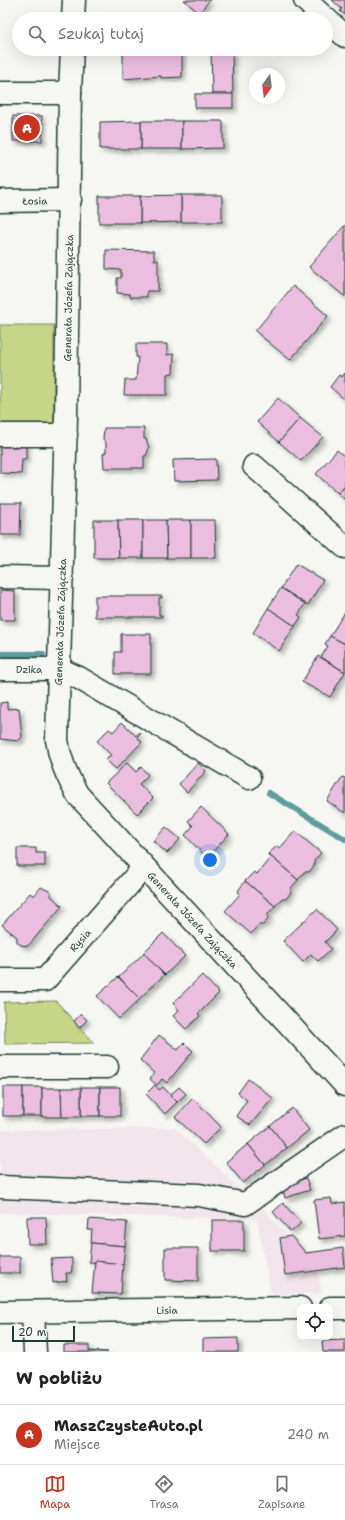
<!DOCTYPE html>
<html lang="pl">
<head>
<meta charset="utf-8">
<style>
	body { margin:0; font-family:"Shantell Sans",sans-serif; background:#f2f2f2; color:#222 }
	.controls { position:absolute; right:12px; bottom:12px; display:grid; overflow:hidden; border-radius:8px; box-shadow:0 4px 16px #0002 }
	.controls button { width:36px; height:36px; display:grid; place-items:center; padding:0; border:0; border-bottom:1px solid #e0e0e0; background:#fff; color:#222; font:20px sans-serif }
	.compass { position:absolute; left:249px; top:68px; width:36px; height:36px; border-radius:50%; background:#fff; box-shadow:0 4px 16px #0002; rotate:194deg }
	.scale { position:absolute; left:12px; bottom:10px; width:63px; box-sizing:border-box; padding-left:4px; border:2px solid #1f3d34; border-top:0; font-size:11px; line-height:14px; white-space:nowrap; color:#1f3d34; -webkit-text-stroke:3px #f6f6f2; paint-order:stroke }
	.you { position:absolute; left:210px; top:860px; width:14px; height:14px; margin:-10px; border:3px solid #fff; border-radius:50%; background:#1a73e8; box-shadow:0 0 0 6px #1a73e833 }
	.badge { display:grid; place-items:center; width:26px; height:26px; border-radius:50%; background:#c8321e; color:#fff; font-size:13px; font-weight:700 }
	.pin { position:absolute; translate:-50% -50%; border:2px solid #fff; box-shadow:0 1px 4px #0006 }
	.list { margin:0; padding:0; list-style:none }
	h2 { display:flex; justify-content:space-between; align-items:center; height:52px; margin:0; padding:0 16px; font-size:17px }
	h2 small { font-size:13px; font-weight:400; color:#767676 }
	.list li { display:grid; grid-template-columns:26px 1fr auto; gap:12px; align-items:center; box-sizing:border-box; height:60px; padding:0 16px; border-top:1px solid #e0e0e0 }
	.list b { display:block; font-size:15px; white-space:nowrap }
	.list p { margin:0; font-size:13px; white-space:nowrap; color:#767676 }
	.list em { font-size:13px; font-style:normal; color:#767676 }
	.icon { flex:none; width:22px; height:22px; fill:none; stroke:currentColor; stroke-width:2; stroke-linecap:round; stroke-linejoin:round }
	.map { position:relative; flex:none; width:345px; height:1352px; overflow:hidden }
	.search { position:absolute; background:#fff; box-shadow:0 4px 16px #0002; left:12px; right:12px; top:12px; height:44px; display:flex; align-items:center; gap:10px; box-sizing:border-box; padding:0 14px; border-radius:22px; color:#767676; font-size:15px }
	.sheet { height:112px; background:#fff }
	nav { display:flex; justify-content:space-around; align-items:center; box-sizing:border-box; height:56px; border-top:1px solid #e0e0e0; background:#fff; font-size:11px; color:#767676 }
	nav a { display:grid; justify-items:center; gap:2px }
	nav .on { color:#c8321e }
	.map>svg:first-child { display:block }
	.built { fill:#f3e5ec }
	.green { fill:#c7d589; stroke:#73895e }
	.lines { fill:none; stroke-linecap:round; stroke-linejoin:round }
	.stream { stroke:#5f9c9c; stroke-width:6 }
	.building { fill:#ebbddf; stroke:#1f3d34; filter:url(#shadow) }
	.minor-casing { stroke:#1f3d34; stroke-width:25 }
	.minor { stroke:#f6f6f2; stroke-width:22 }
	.labels { text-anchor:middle; stroke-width:4; stroke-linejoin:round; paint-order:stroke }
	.street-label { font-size:10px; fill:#1f3d34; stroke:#f6f6f2 }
</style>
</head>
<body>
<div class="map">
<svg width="345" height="1352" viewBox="0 0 345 1352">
	<defs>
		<filter id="shadow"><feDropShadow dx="3.5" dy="3.5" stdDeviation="2" flood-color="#0004"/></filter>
	</defs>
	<rect width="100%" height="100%" fill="#f6f6f2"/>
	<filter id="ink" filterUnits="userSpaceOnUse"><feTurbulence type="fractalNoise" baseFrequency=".025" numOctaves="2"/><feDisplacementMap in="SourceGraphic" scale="8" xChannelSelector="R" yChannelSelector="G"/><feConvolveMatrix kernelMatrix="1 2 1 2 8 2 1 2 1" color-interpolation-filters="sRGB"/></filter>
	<g filter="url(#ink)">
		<polygon class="built" points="345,1124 345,1144 259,1204 302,1252 314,1251 322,1294 271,1294 257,1219 0,1213 0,1130 175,1128 240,1189 262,1183"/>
		<g class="green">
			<rect x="0" y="325" width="54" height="102"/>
			<polygon points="56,1001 94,1043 5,1044 4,1002"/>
		</g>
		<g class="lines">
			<g class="stream">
				<polyline points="0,654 43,654"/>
				<polyline points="269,793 345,839"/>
			</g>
		</g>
		<g class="building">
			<polygon points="184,0 210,0 199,13"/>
			<polygon points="332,0 345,0 345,15 340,11 342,9"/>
			<polygon points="123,49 182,49 182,77 161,78 161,76 123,79"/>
			<polygon points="211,49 232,49 233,94 212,94"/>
			<rect x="195" y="94" width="38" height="14"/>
			<rect x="13" y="116" width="29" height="25"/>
			<rect x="141" y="121" width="41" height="28"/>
			<polygon points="141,121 141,149 100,149 100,122"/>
			<polygon points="182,121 223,121 223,148 182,149"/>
			<rect x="181" y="195" width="41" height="27"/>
			<polygon points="181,195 181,222 140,223 140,196"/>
			<rect x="99" y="196" width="41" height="27"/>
			<polygon points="345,225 345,296 344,296 309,267"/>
			<polygon points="106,250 154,251 154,260 158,260 158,291 147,291 147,297 130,297 130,294 117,293 117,278 121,278 121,270 106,269"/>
			<polygon points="293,286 328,316 290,360 255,331"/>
			<polygon points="136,344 167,344 167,355 174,354 173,373 167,374 167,395 124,395 125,380 136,380 138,357 136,357"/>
			<polygon points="345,373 345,399 344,399 330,387 339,375 342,377"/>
			<polygon points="278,398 300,418 279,442 257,422"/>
			<polygon points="300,418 323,437 301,461 279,442"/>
			<polygon points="104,428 144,428 144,439 146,439 149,448 146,456 144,456 144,468 104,468 103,454 106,452 106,443 103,439"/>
			<polygon points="0,442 26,442 26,459 22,459 21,474 0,473"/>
			<polygon points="337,450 345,457 345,485 338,493 316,474"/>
			<polygon points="216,459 217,480 174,481 173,460"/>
			<polygon points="345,485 345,500 338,493"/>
			<polygon points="0,503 21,503 20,535 0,535"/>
			<polygon points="94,520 118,520 119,558 94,558"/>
			<polygon points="118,520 143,520 143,558 119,558"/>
			<polygon points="143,520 166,520 167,558 143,558"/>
			<polygon points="166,520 191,520 191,558 167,558"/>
			<polygon points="191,520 215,520 216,558 191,558"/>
			<polygon points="296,564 323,580 308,605 281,588"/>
			<polygon points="281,588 305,604 298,615 301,617 295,626 268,608"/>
			<polygon points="0,590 15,591 15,620 0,620"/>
			<polygon points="95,596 162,596 162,598 159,598 159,615 162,615 162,617 95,617"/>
			<polygon points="268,608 295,626 279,651 253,633"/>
			<polygon points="345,612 345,644 330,636"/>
			<polygon points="121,634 151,634 151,674 115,674 115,652 121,652"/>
			<polygon points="330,636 345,644 345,672 321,657 328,646 325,644"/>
			<polygon points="318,656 345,672 330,697 302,682"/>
			<polygon points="7,702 7,709 19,708 22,737 18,741 0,739 0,703"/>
			<polygon points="122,722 136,736 139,732 140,734 137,737 142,742 116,769 106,760 111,755 97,741 109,729 113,732"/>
			<polygon points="127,763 136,772 141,767 148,775 139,784 153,798 137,814 106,783"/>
			<polygon points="198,763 206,771 187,792 179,784"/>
			<polygon points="342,777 345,778 345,813 327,801"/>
			<polygon points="201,807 229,834 207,858 185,835 193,826 188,821"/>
			<polygon points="166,827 180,839 167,853 153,841"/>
			<polygon points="295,831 321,853 314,861 314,866 309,872 304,872 298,880 268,854 277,846 280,848"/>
			<polygon points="17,848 36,848 36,853 45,853 45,866 17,866"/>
			<polygon points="268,854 298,880 291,888 291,892 286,899 281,899 275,906 245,881 254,872 257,874 270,858"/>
			<polygon points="245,881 275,906 268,914 268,919 263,925 258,925 251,934 225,911 240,894 238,891"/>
			<polygon points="41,887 51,892 51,896 62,906 28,946 21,945 17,942 17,937 2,925 30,893 34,896"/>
			<polygon points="317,909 337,930 325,942 331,949 318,961 311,954 303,962 283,941"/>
			<polygon points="163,933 185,956 165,975 143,953"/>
			<polygon points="144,953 164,975 139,999 119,977"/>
			<polygon points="202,975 219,993 198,1014 200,1016 186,1029 173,1016 179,1010 173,1003"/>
			<polygon points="118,977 140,999 119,1019 97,996"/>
			<polygon points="81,1014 87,1020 79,1028 74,1021"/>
			<polygon points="159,1035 178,1050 184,1043 193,1051 167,1083 162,1079 157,1085 150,1079 154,1073 140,1060"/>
			<polygon points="248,1079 273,1098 250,1125 236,1116 247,1100 238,1093"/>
			<polygon points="155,1085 159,1090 163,1087 177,1102 165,1114 146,1094"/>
			<rect x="3" y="1087" width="20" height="29"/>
			<rect x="23" y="1087" width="19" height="29"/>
			<rect x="81" y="1087" width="19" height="29"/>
			<rect x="100" y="1087" width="20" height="29"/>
			<polygon points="179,1087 186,1094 177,1102 170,1095"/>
			<polygon points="42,1088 61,1088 62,1117 42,1117"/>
			<polygon points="61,1088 81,1088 81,1117 62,1117"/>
			<polygon points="193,1098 221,1127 204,1144 175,1117"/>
			<polygon points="292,1108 309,1130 287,1148 270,1126"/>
			<polygon points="270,1126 287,1148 265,1165 248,1144"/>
			<polygon points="248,1144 265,1165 243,1183 226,1162"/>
			<polygon points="306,1178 310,1190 285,1198 282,1186"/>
			<polygon points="331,1198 332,1204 345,1202 345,1236 319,1239 314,1200"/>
			<polygon points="283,1203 301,1223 291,1232 273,1212"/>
			<polygon points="27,1217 46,1217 47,1244 28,1244"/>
			<polygon points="89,1219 127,1222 125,1246 91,1243 92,1230 88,1230"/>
			<rect x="212" y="1220" width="32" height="31"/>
			<polygon points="291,1236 306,1253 343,1248 345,1267 285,1275 280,1238"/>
			<polygon points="91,1243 125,1246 123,1264 89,1262"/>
			<polygon points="165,1248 198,1248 198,1281 165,1280"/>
			<rect x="0" y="1257" width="20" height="16"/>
			<polygon points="72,1258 72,1269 71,1273 66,1273 67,1281 53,1283 51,1259"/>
			<polygon points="95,1261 123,1264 121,1294 92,1293"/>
			<polygon points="238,1338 238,1352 203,1352 203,1339"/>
			<polygon points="345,1340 345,1352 323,1352 322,1341"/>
			<polygon points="64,1345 89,1345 89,1351 108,1352 64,1352"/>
		</g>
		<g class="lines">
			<defs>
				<g id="minor">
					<polyline points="305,0 326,19"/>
					<polyline points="73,19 74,0"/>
					<polyline points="326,19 345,36"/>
					<path id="s1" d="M72 49 70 93 66 418 57 740C60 761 67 777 78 795L345 1085"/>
					<polyline points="0,93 70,93"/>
					<path id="s2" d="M0 201 70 200"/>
					<polyline points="0,435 66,435"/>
					<polyline points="254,466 345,547"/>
					<polyline points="0,577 62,578"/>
					<path id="s3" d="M0 669H59L79 678 249 778"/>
					<path id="s4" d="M0 980H45L144 867"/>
					<polyline points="0,1067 107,1067"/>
					<polyline points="0,1187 199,1195 245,1204 345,1135"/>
					<polyline points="330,1308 345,1308"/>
					<path id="s5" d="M0 1312 300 1308"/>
					<polyline points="33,1312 35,1352"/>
				</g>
			</defs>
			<use href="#minor" class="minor-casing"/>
			<use href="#minor" class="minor"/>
		</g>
	</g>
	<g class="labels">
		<g class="street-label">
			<text dy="4" stroke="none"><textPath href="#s2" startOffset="35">Łosia</textPath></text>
			<text transform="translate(68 298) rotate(-89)" y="4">Generała Józefa Zajączka</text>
			<text transform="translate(60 622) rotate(-88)" y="4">Generała Józefa Zajączka</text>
			<text dy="4" stroke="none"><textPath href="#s3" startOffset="29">Dzika</textPath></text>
			<text dy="4" stroke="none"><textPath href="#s1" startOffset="920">Generała Józefa Zajączka</textPath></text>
			<text dy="4" stroke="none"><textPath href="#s4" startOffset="98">Rysia</textPath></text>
			<text dy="4" stroke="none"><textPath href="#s5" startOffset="167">Lisia</textPath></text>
		</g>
	</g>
</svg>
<div class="controls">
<button><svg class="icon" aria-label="locate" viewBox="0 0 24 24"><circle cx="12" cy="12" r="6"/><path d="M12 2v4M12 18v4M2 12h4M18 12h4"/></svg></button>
</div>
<svg class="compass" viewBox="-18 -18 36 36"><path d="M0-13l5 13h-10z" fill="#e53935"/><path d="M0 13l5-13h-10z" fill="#767676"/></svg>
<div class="scale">20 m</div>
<div class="you"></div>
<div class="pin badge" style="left:27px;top:128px">A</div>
<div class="search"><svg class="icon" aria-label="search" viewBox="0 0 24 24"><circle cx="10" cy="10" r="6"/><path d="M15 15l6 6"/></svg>Szukaj tutaj</div>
</div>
<section class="sheet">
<h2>W pobliżu<small></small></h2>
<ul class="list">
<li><span class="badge">A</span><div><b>MaszCzysteAuto.pl</b><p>Miejsce</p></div><em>240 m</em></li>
</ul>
</section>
<nav>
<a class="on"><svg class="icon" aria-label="map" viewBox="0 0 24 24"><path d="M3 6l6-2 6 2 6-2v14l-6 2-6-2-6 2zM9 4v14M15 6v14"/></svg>Mapa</a>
<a><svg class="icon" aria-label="directions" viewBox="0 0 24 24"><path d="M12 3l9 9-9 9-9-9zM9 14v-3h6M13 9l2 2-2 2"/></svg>Trasa</a>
<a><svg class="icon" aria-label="saved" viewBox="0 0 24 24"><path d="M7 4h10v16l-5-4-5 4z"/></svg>Zapisane</a>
</nav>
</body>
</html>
